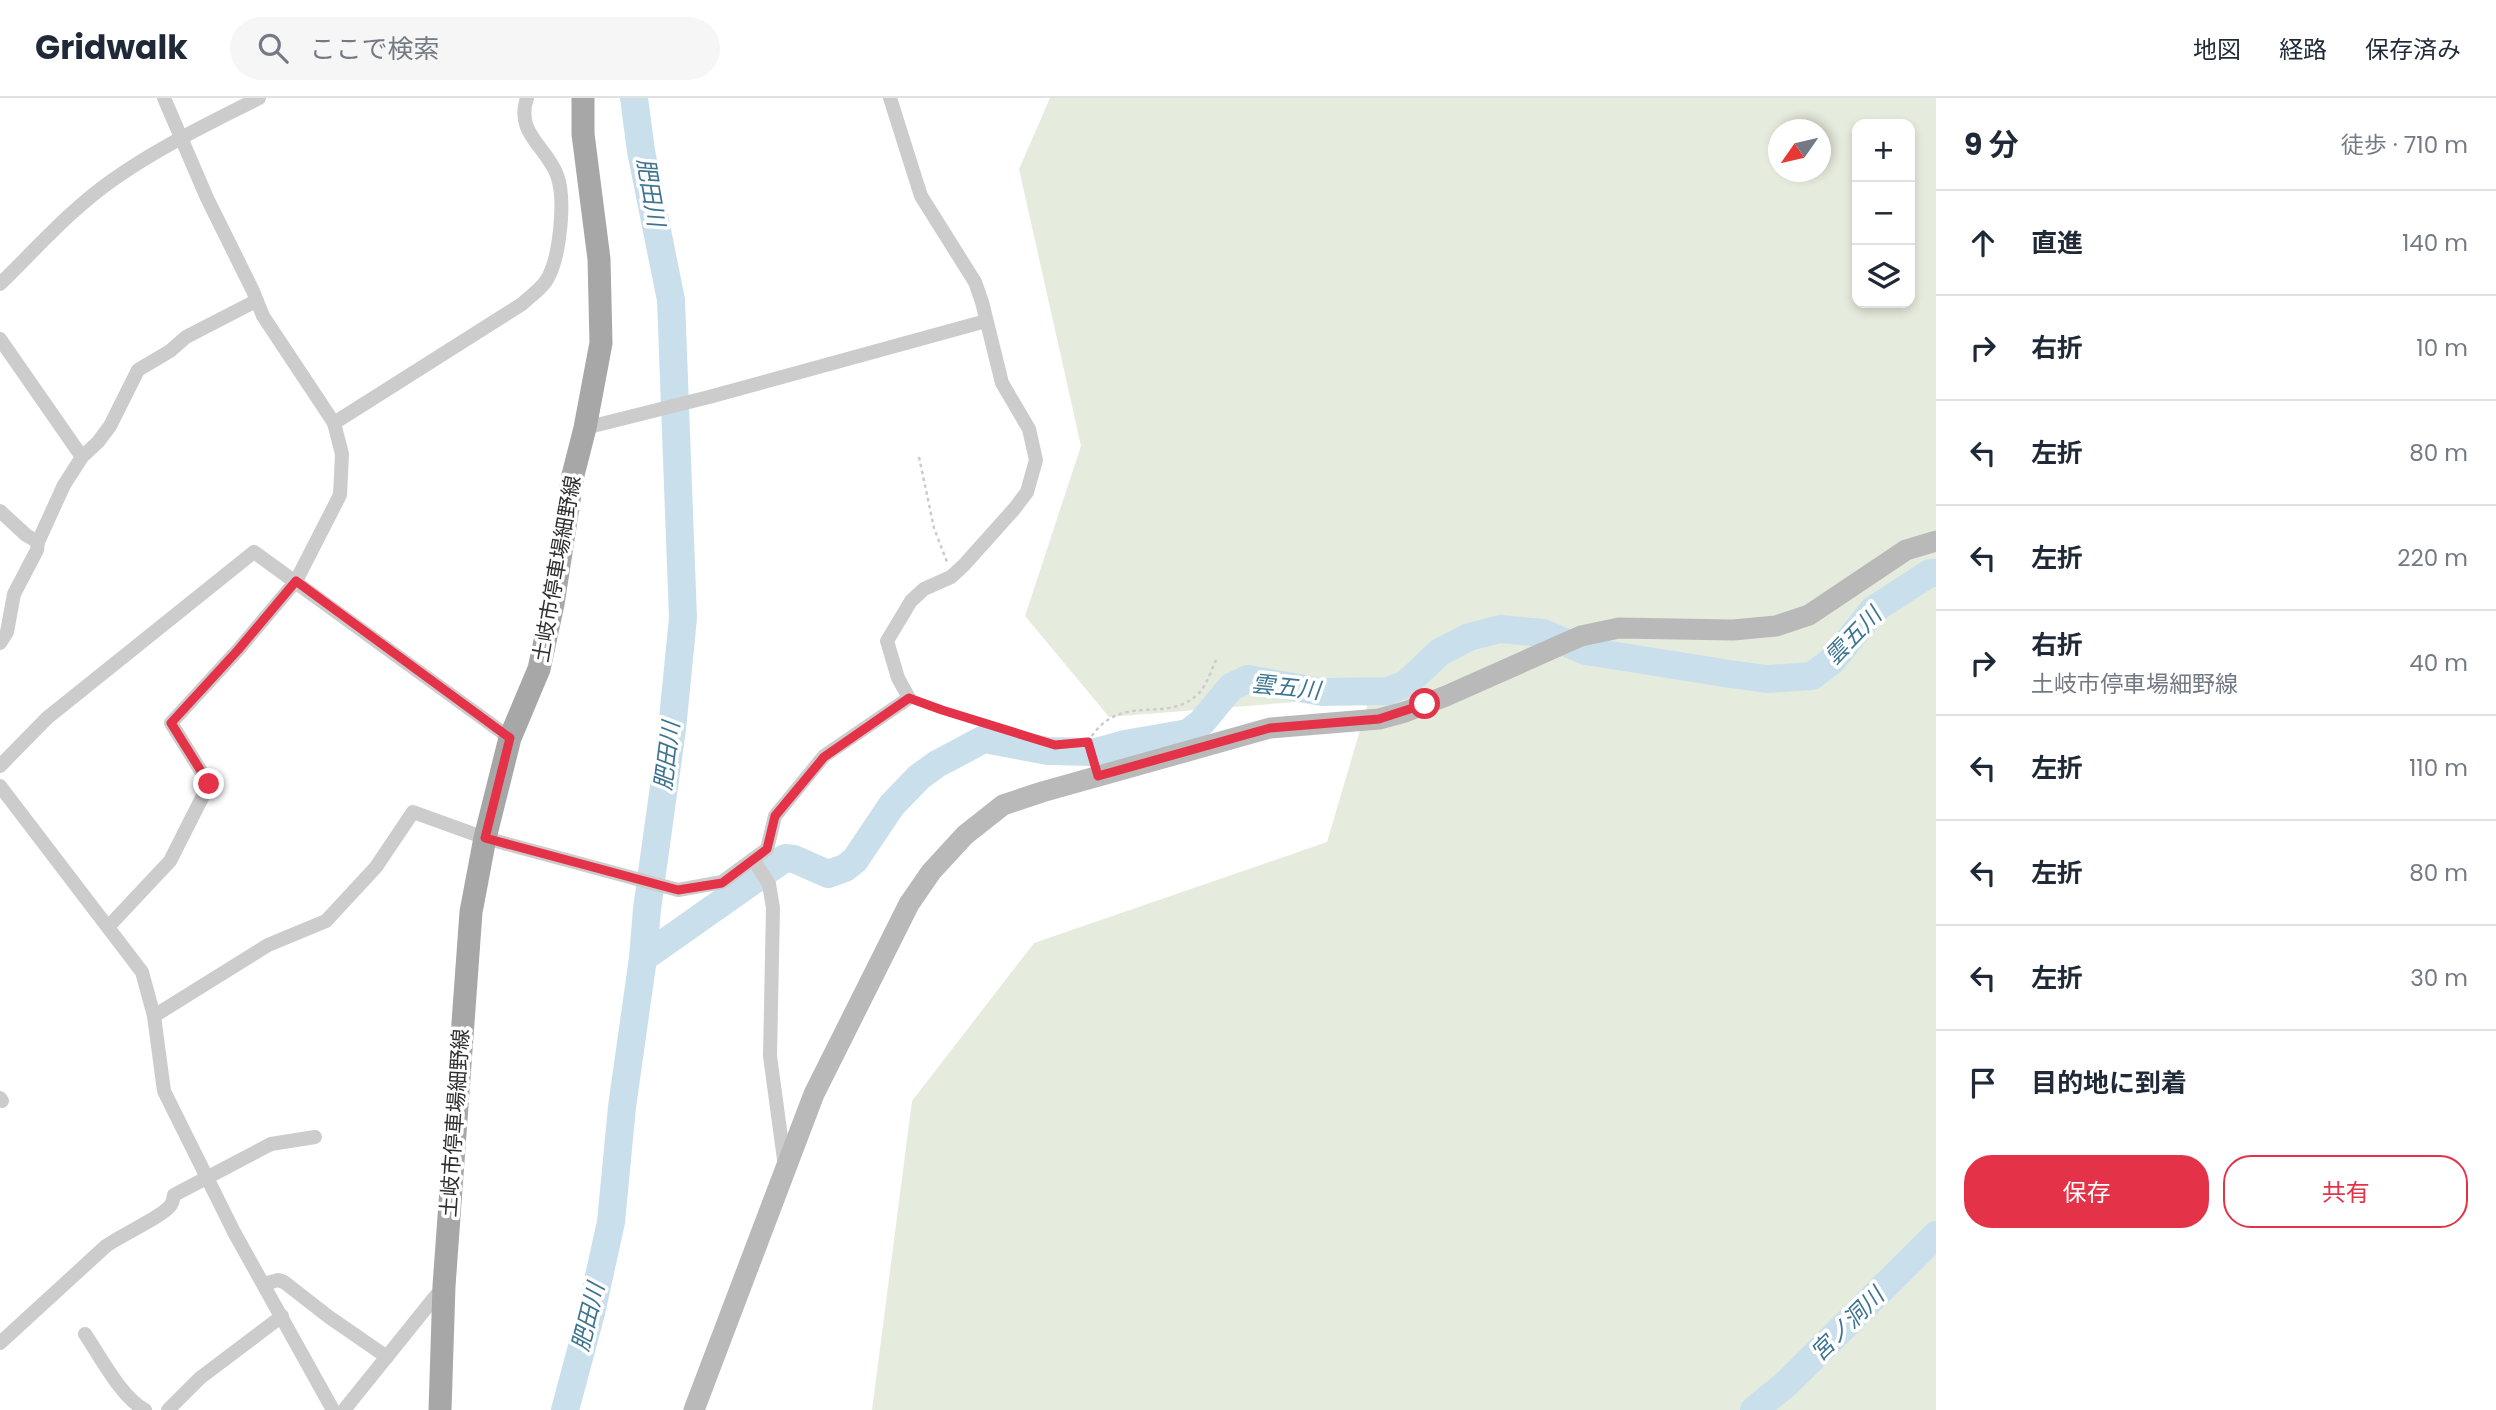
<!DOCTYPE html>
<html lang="ja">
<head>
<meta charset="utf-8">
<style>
	body { margin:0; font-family:Poppins,"Noto Sans JP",sans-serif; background:#f6f6f7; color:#1f2937 }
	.controls { position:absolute; right:21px; top:21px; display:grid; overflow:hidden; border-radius:14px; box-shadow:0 4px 10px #0003 }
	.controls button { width:63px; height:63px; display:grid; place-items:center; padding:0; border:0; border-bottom:2px solid #e0e1e3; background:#fff; color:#1f2937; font:35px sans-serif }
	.compass { position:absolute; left:1768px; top:21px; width:63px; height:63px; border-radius:50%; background:#fff; box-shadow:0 4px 10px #0003; rotate:236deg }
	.stop { position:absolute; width:21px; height:21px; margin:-16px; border:5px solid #e43348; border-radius:50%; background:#fff }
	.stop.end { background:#e43348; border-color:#fff; box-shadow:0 2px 7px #0008 }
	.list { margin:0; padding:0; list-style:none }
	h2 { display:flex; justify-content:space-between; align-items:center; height:91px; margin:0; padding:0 28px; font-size:30px }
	h2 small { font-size:23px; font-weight:400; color:#747a83 }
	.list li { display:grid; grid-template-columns:46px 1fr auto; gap:21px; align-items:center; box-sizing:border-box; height:105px; padding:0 28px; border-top:2px solid #e0e1e3 }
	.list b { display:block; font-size:26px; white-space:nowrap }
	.list p { margin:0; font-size:23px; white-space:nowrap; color:#747a83 }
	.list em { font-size:23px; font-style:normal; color:#747a83 }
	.actions { display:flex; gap:14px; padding:21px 28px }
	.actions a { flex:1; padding:16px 0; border:2px solid #e43348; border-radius:28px; text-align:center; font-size:24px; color:#e43348 }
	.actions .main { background:#e43348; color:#fff }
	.icon { flex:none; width:38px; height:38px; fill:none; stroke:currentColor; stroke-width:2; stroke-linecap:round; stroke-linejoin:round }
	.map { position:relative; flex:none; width:1936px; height:1312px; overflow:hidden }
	header { display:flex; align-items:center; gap:42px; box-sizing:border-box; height:98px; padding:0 35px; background:#fff; border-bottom:2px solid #e0e1e3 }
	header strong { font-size:33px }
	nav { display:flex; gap:38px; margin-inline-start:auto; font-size:24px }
	.search { width:490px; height:63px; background:#f6f6f7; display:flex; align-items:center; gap:18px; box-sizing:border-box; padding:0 24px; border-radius:38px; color:#747a83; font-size:26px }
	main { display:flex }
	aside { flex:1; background:#fff }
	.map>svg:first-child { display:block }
	.green { fill:#e6ecdd; fill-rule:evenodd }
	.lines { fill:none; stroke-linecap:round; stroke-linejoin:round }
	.river { stroke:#c9e0ec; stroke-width:28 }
	.path { stroke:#ccc; stroke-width:2.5; stroke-dasharray:3.5 3.5; stroke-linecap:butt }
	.street { stroke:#ccc; stroke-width:14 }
	.secondary { stroke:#b9b9b9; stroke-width:21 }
	.primary { stroke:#a7a7a7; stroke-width:23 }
	.route { stroke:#e43348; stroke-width:9 }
	.labels { text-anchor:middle; stroke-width:7; stroke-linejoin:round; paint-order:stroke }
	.street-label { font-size:21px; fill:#2f2f2f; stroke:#fff }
	.water-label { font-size:23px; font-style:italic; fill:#3d7491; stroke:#fff }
</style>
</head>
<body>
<header>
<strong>Gridwalk</strong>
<div class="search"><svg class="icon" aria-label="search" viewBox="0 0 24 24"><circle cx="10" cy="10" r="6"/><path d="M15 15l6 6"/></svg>ここで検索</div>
<nav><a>地図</a><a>経路</a><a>保存済み</a></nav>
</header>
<main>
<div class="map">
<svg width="1936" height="1312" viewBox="0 0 1936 1312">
	<rect width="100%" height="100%" fill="#fff"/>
	<path class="green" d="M1050 0H1936V1312H872L912 1003 1034 845 1327 744 1370 598 1109 619 1025 518 1081 348 1019 71ZM1857 26H1910V205H1857ZM1778 32H1820V74H1778Z"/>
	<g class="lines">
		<g class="river">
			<polyline points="643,860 785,760 794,761 828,776 845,770 855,762 892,707 919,679 937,666 984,641 1048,653 1096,654 1125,646 1188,635 1202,624 1231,589 1248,581 1322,594 1388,593 1406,586 1440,554 1469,539 1500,531 1543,535 1586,553 1730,576 1767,581 1812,578 1833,562 1873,512 1930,475 1936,475"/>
			<polyline points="565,1312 591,1215 611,1124 622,1009 643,860 647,811 672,631 683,520 671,202 641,53 634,0"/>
			<polyline points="1754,1312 1786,1286 1936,1137"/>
		</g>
		<g class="path">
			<polyline points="919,359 934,430 947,464"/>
			<polyline points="923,606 1055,647 1088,644 1093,662"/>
			<path d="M1088 644C1119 591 1164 628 1198 596 1207 587 1211 573 1216 562"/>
		</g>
		<g class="street">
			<path d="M0 186C37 150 72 110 114 81 159 49 210 25 259 0"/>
			<polyline points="0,241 82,359"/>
			<path d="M334 325 522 206C529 199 540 192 546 183 560 162 566 101 557 77 546 48 515 35 527 0"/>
			<polyline points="585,330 709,299 986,223"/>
			<polyline points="0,413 26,437 38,444 64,387 82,359 98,344 110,328 138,272 170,253 186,239 256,203"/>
			<polyline points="0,545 7,534 14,496 37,452 38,444"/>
			<polyline points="0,668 47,620 254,454 510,640"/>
			<polyline points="0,688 142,874 154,918 164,993 234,1134 333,1312"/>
			<polyline points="753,761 769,786 773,810 770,958 785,1069"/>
			<polyline points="109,828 170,763 209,686 171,625 238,552 296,483 340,397 342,356 334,325 263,218 253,193 207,100 164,0"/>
			<polyline points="154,918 268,847 326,823 376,769 413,714 485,740 678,792 722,784 767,751 775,718 824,658 909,600 898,580 887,543 911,503 924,491 951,479 964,467 1015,410 1027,394 1036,362 1029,331 1002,285 982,204 975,184 921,98 890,0"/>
			<polyline points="0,1000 2,1003"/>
			<polyline points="264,1186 278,1182 284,1184 329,1219 387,1259"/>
			<path d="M85 1236C100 1258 121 1299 145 1312"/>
			<path d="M0 1245 106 1148C121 1137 163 1118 170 1108 173 1105 173 1101 174 1097L271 1046 315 1039"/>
			<polyline points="168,1312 200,1280 282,1218"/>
			<polyline points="344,1312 443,1189"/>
		</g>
		<polyline class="secondary" points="694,1312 814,996 909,806 931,774 965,737 1003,707 1042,694 1270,630 1379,621 1405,614 1446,598 1581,538 1619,530 1733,532 1776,528 1809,517 1906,452 1936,443"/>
		<polyline class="primary" points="440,1312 444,1188 471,814 485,740 510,640 539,571 553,506 573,377 585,330 601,245 599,161 583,36 583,0"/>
	</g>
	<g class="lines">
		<polyline class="route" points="209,686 171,625 238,552 296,483 510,640 485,740 678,792 722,785 767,751 775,718 824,659 909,600 942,612 1055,647 1088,644 1098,678 1270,630 1379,621 1425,606"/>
	</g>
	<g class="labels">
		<g class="street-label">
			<text transform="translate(557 471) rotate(-80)" y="7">土岐市停車場細野線</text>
			<text transform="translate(455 1025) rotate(-86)" y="7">土岐市停車場細野線</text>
		</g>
		<g class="water-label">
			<text transform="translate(651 94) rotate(80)" y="8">肥田川</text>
			<text transform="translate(1853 538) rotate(-46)" y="8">雲五川</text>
			<text transform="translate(1286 589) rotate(6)" y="8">雲五川</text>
			<text transform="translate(667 658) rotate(-83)" y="8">肥田川</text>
			<text transform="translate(588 1219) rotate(-76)" y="8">肥田川</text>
			<text transform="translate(1847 1226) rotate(-45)" y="8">宮ノ洞川</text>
		</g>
	</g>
</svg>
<div class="controls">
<button>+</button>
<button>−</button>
<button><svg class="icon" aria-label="layers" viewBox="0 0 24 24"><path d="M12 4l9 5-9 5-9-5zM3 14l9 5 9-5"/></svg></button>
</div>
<svg class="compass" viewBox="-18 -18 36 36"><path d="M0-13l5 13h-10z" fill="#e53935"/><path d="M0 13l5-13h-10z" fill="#747a83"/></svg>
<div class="stop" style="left:1425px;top:606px"></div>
<div class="stop end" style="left:209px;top:686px"></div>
</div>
<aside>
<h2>9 分<small>徒歩 · 710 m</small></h2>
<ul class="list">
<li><svg class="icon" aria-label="ahead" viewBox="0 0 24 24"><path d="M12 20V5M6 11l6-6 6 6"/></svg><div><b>直進</b></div><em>140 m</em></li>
<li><svg class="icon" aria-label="right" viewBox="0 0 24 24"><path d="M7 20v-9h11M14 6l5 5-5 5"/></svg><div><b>右折</b></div><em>10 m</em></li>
<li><svg class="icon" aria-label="left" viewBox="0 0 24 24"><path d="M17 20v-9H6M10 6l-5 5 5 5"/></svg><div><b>左折</b></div><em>80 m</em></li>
<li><svg class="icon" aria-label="left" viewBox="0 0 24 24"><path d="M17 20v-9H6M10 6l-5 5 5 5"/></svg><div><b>左折</b></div><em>220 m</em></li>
<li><svg class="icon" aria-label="right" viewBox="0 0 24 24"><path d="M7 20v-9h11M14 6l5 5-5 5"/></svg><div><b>右折</b><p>土岐市停車場細野線</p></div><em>40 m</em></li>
<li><svg class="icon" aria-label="left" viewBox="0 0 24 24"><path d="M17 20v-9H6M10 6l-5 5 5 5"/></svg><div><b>左折</b></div><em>110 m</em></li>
<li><svg class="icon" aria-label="left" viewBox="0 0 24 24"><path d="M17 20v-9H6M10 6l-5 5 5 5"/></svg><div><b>左折</b></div><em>80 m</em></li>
<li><svg class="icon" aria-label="left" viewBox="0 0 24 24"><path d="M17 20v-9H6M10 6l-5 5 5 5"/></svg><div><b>左折</b></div><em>30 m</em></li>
<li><svg class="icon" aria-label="arrive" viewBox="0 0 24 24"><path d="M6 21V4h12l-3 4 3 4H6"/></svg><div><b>目的地に到着</b></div></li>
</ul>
<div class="actions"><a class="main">保存</a><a>共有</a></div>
</aside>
</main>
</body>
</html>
